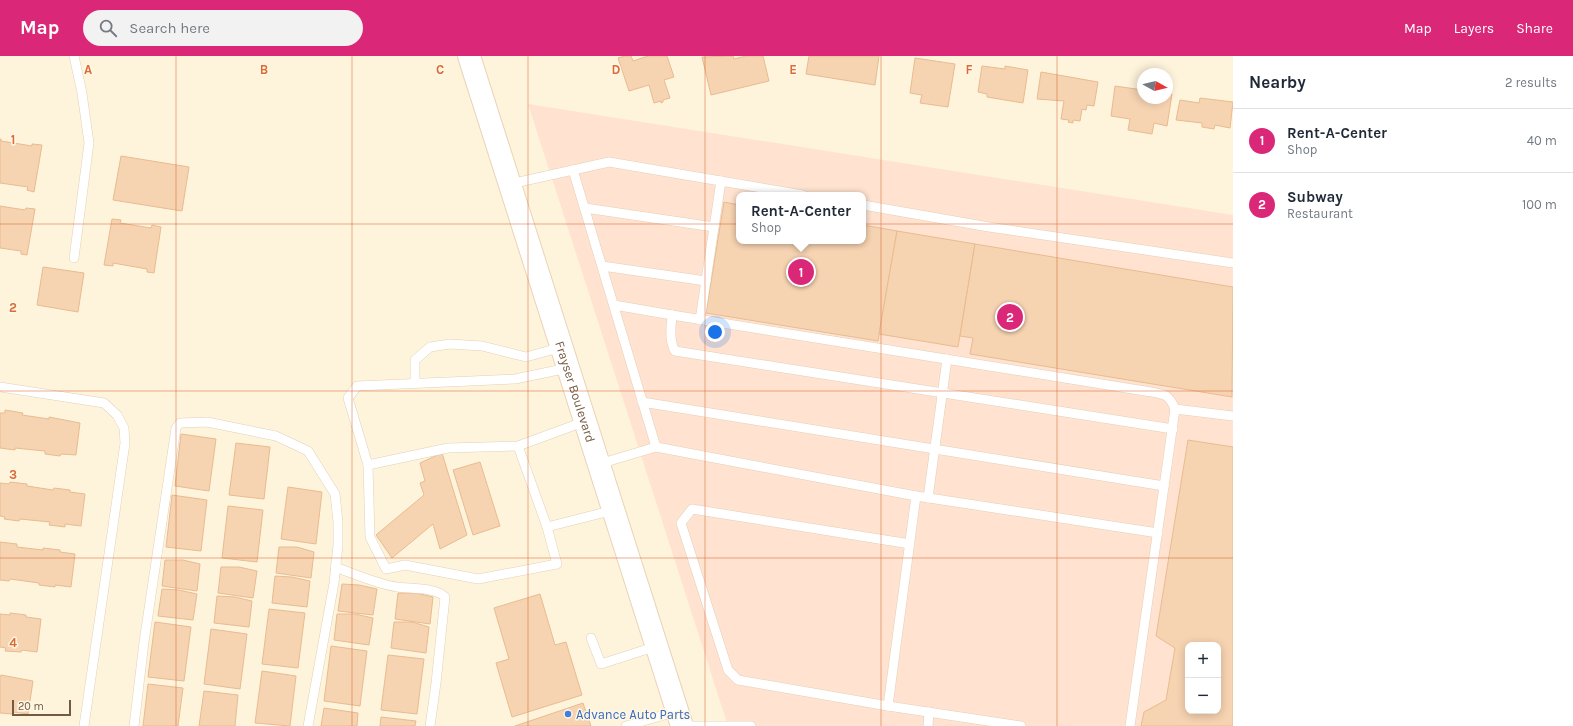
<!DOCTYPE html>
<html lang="en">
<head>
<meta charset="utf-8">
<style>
	body { margin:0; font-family:Karla,sans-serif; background:#f2f2f3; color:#1f2937 }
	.controls { position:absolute; right:12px; bottom:12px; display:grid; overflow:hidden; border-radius:8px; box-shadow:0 2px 10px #0003 }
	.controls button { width:36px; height:36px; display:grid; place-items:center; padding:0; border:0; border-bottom:1px solid #e0e1e3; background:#fff; color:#1f2937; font:20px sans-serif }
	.compass { position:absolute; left:1137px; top:12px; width:36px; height:36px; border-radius:50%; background:#fff; box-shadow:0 2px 10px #0003; rotate:98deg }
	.scale { position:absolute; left:12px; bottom:10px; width:59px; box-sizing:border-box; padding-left:4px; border:2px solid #745943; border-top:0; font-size:11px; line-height:14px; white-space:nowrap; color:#745943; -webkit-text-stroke:3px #fff7e4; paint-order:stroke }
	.you { position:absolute; left:715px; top:276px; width:14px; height:14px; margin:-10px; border:3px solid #fff; border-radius:50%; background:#1a73e8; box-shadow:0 0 0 6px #1a73e833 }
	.badge { display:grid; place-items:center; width:26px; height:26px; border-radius:50%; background:#db2777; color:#fff; font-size:13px; font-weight:700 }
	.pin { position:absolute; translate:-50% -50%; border:2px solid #fff; box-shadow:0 1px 4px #0006 }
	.popup { position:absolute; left:736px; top:136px; width:130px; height:52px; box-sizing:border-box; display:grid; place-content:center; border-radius:8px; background:#fff; filter:drop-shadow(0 1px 3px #0005); font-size:13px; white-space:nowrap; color:#747a83 }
	.popup b { font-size:15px; color:#1f2937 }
	.popup::after { content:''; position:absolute; left:50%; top:100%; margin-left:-8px; border:8px solid transparent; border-top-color:#fff }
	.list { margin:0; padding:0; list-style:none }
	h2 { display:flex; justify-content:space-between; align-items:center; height:52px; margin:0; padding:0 16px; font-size:17px }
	h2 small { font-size:13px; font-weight:400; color:#747a83 }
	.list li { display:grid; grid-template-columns:26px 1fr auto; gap:12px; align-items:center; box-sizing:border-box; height:64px; padding:0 16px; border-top:1px solid #e0e1e3 }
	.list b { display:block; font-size:15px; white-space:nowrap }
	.list p { margin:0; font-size:13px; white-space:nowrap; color:#747a83 }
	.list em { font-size:13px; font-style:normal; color:#747a83 }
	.icon { flex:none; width:22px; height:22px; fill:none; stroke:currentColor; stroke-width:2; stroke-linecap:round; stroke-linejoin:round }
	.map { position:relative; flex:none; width:1233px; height:670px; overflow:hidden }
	header { display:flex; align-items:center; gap:24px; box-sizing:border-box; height:56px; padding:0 20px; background:#db2777; color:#fff }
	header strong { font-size:19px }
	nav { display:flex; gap:22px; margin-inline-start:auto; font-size:14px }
	.search { width:280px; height:36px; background:#f2f2f3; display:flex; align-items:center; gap:10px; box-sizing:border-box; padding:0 14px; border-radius:22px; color:#747a83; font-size:15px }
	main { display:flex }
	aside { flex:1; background:#fff }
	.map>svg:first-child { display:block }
	.commercial { fill:#ffe2cf; fill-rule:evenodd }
	.building { fill:#f6d3b1; stroke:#e9bb90; fill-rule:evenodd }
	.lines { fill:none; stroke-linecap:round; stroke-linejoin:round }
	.lane-casing { stroke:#e2d0b8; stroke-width:10 }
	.secondary-casing { stroke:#ead3b7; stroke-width:24 }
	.lane { stroke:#fff; stroke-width:9 }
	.secondary { stroke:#fff; stroke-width:22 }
	.grid { fill:none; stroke:#da6c38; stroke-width:1; stroke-opacity:0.55 }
	.shop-dot { fill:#3f7fe0; stroke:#fff7e4; stroke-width:1.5 }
	.labels { text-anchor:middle; stroke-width:3; stroke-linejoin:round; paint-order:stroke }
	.street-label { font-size:13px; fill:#745943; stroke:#fff7e4 }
	.shop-label { font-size:13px; fill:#366cbe; stroke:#fff7e4; text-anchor:start }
	.grid-label { font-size:13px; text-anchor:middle; font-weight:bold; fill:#da6c38; stroke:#fff7e4; stroke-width:3; stroke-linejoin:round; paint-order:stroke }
</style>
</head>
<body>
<header>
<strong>Map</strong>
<div class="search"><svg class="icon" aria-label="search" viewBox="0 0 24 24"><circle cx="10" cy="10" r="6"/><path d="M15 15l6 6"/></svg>Search here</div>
<nav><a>Map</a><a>Layers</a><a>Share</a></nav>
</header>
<main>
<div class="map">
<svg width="1233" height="670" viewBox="0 0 1233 670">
	<rect width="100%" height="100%" fill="#fef4dc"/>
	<path class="commercial" d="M528 48 1233 159V670H728ZM739 139H863V185H739ZM1188 589H1218V655H1188Z"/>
	<g class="building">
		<polygon points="625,0 631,0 633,5 648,0 667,0 674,21 664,24 670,42 663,44 663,46 661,47 661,45 654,47 649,29 629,35 618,2"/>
		<polygon points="733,0 734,3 746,0 763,0 769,25 711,39 702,1"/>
		<polygon points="809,0 879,0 875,29 806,18"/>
		<polygon points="915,2 955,8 948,51 920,47 922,39 910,37"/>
		<polygon points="982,10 1005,13 1005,10 1028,14 1023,47 987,41 987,38 978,36"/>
		<polygon points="1041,16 1098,26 1094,50 1087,49 1086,54 1082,53 1080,65 1073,64 1073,67 1068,66 1069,64 1061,63 1064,45 1037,43"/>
		<polygon points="1115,30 1143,34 1143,42 1167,42 1167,38 1172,38 1167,70 1154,67 1152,78 1128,74 1130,63 1111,60"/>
		<polygon points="1200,42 1233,46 1230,72 1215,69 1214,73 1202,71 1202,67 1176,64 1180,44 1199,47"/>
		<polygon points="0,83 1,83 1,85 32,90 32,88 42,89 34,136 27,134 28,131 0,127"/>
		<polygon points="121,100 189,111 182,155 113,144"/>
		<polygon points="724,146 739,149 739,185 863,185 863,169 897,175 878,285 706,257"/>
		<polygon points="0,150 25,154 26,152 35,153 27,199 21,198 21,195 0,192"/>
		<polygon points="112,163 121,164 120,167 151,172 152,169 161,171 154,217 147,216 147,213 113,207 113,210 104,209"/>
		<polygon points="897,175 975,188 958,291 879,278"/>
		<polygon points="975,188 1233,231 1232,341 970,298 973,282 960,280"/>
		<polygon points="43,211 84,217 78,256 37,249"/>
		<polygon points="5,354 23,357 22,359 49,363 49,361 80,367 76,399 61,398 60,400 45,398 45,395 15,392 15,394 0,392 0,357 5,357"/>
		<polygon points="181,378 216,383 209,435 175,430"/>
		<path d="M1188 384 1233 391V670H1141L1144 656 1166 644 1175 592 1156 580ZM1188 589H1218V655H1188Z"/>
		<polygon points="236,387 270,391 264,443 229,439"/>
		<polygon points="442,397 467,479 440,493 433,468 392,502 376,479 424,439 420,427 425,425 420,407"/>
		<polygon points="480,406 500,470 473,479 453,414"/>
		<polygon points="10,426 27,428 27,430 53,434 54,432 70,434 70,436 85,438 81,470 65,468 65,471 49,469 50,466 20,463 19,465 4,463 5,461 0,460 0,427 9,428"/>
		<polygon points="288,431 322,436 316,488 281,483"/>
		<polygon points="172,439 207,444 201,495 166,491"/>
		<polygon points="228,450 263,454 257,506 222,502"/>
		<polygon points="0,486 17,488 17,491 43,494 43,492 60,494 60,496 75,498 71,531 55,529 55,531 39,529 39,527 10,523 9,525 0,524"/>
		<polygon points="279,491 297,491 314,496 311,522 276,517"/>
		<polygon points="165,504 183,504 200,508 197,535 162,530"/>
		<polygon points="221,511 239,511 257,515 253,542 218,537"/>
		<polygon points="275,520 292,521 310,525 307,551 272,547"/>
		<polygon points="342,528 359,529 377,533 373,559 338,555"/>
		<polygon points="162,533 179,534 197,538 193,564 158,560"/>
		<polygon points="398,537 416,537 433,541 430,568 395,563"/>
		<polygon points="540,538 555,589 566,586 582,639 512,661 496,607 509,603 494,552"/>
		<polygon points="217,540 235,541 252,545 249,571 214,567"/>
		<polygon points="269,553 305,557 298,612 262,608"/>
		<polygon points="10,557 26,559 26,561 41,563 37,596 22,594 21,596 5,595 6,592 0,591 0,558 10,559"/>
		<polygon points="337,558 355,558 373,562 369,589 334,584"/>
		<polygon points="155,566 191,571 184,625 148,621"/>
		<polygon points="394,566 412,566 429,571 426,597 391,592"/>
		<polygon points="211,573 247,578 240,633 204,628"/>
		<polygon points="331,590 367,595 360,650 324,645"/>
		<polygon points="388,599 424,603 417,658 381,654"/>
		<polygon points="262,615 296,620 290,670 255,667"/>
		<polygon points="1,619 33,625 28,658 13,656 12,658 0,657 0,621"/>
		<polygon points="148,628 183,632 178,670 143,670"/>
		<polygon points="204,635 238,639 235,670 199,670"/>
		<polygon points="583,647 591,670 515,670"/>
		<polygon points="324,652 358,657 357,670 321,670"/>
		<polygon points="381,661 416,665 415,670 380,670"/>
	</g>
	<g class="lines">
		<defs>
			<g id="lane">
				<polyline points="573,114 656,391 599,408"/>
				<polyline points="510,128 609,106 803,139"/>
				<polyline points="863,149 989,171 1233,207"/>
				<polyline points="585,152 714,171"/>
				<polyline points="74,202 89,87 82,37 74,0"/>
				<polyline points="602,210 706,225"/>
				<path d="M614 249 672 259C671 271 669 285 675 295L1173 373"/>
				<path d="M672 259 1145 335C1162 338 1168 336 1175 353"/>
				<polyline points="700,264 721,125"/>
				<polyline points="415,326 415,304 430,291 450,288 482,290 526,301 562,291"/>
				<polyline points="0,331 104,347 117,359 124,372 125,387 84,670"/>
				<polyline points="642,346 1164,430"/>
				<polyline points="518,390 547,471 557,508 478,523 405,509 386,513 370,481 368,409 348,342 357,330 515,323 568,312"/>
				<path d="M656 391 916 440C907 510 897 580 888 650L738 624 728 614 681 467 692 453 910 488"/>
				<polyline points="368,409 448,392 518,390 586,365"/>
				<polyline points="916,440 1158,477"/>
				<polyline points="928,442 947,303"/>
				<polyline points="547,471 614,454"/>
				<path d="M335 511C355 518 376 528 397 531 410 533 436 531 445 541L436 627 430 670"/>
				<polyline points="591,582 601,608 657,590"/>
				<polyline points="888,650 1021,670"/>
				<polyline points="134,670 144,586 176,372 180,367 207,366 276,380 308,395 335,438 338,466 338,489 334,527 308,670"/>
				<polyline points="626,670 678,655"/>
				<polyline points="682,670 751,670"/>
				<polyline points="928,670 929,656"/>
				<polyline points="1130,670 1175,353 1233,360"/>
			</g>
			<g id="secondary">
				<path id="s1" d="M469 0 682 670"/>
			</g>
		</defs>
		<use href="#lane" class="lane-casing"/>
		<use href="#secondary" class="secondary-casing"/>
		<use href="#lane" class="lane"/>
		<use href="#secondary" class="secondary"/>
	</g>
	<path class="grid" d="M176 0V670M352 0V670M528 0V670M705 0V670M881 0V670M1057 0V670M0 168H1233M0 335H1233M0 502H1233"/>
	<circle class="shop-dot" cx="568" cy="658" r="4"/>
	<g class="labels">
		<g class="street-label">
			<text dy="5" stroke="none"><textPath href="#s1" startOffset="352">Frayser Boulevard</textPath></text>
		</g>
		<g class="shop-label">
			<text x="576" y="663">Advance Auto Parts</text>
		</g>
	</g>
	<g class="grid-label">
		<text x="88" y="18">A</text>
		<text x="264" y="18">B</text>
		<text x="440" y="18">C</text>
		<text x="616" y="18">D</text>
		<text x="793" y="18">E</text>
		<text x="969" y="18">F</text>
		<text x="13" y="88">1</text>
		<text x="13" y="256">2</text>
		<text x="13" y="423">3</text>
		<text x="13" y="591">4</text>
	</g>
</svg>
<div class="controls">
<button>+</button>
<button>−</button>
</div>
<svg class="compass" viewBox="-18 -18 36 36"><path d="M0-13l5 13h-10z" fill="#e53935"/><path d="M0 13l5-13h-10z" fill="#747a83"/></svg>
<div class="scale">20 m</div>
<div class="you"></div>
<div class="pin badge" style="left:801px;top:216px">1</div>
<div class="popup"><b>Rent-A-Center</b>Shop</div>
<div class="pin badge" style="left:1010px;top:261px">2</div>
</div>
<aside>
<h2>Nearby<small>2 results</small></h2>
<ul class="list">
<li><span class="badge">1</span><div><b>Rent-A-Center</b><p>Shop</p></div><em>40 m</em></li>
<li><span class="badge">2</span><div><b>Subway</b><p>Restaurant</p></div><em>100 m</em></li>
</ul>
</aside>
</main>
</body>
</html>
